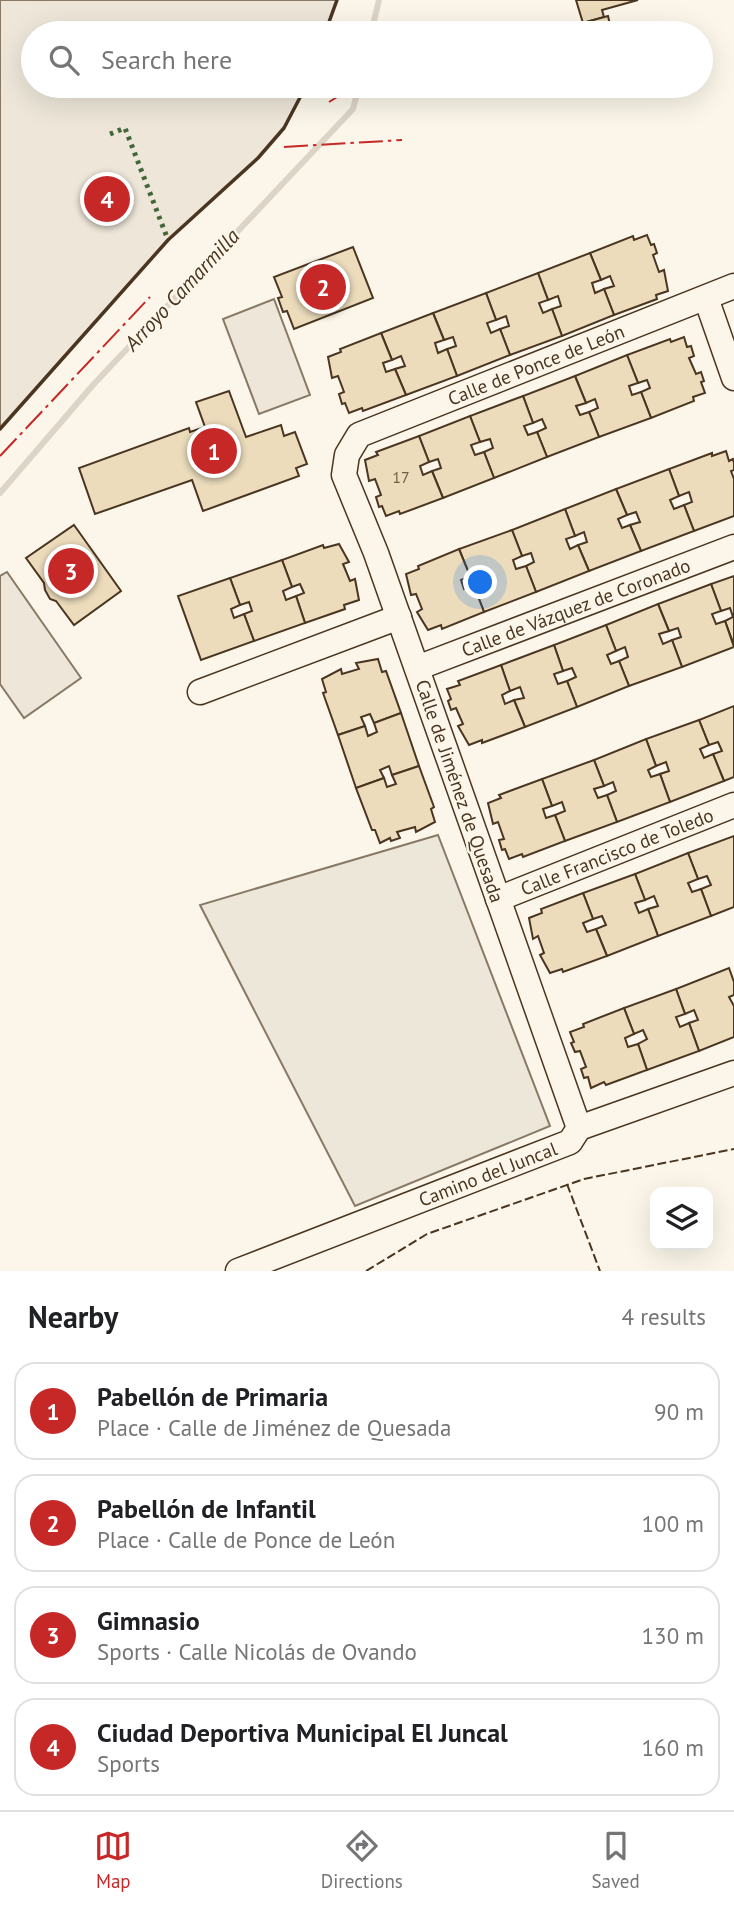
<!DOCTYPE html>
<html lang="en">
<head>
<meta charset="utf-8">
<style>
	body { margin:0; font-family:"PT Sans",sans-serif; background:#f2f2f2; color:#202124 }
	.controls { position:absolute; right:21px; bottom:21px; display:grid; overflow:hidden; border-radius:14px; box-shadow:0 7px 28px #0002 }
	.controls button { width:63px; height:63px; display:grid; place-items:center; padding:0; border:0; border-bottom:2px solid #e0e0e0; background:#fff; color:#202124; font:35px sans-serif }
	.you { position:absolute; left:481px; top:583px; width:24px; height:24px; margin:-18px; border:5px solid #fff; border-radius:50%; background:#1a73e8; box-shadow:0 0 0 10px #1a73e833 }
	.badge { display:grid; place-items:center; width:46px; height:46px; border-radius:50%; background:#c62828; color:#fff; font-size:23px; font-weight:700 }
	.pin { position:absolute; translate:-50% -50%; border:4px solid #fff; box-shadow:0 2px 7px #0006 }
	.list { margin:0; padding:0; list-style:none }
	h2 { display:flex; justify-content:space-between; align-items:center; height:91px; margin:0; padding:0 28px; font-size:30px }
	h2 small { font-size:23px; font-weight:400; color:#757577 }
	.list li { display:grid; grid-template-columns:46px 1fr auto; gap:21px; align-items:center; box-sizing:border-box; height:98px; margin:0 14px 14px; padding:0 14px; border:2px solid #e0e0e0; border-radius:21px }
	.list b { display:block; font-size:26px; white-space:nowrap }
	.list p { margin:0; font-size:23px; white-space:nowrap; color:#757577 }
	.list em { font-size:23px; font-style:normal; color:#757577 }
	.icon { flex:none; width:38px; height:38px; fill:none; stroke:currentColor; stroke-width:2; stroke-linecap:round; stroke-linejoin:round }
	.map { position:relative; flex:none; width:734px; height:1271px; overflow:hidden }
	.search { position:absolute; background:#fff; box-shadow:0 7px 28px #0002; left:21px; right:21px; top:21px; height:77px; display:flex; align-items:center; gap:18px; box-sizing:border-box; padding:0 24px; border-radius:38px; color:#757577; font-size:26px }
	.sheet { height:539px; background:#fff }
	nav { display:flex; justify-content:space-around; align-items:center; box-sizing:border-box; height:98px; border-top:2px solid #e0e0e0; background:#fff; font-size:19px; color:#757577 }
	nav a { display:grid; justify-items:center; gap:4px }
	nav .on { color:#c62828 }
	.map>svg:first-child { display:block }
	.green { fill:#ede6d9; stroke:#887966; stroke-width:2 }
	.parking { fill:#ede7d9; stroke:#887966; stroke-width:2 }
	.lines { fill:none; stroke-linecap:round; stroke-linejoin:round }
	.stream { stroke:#dcd4c6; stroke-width:6 }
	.building { fill:#ecdcbc; stroke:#4a3520; stroke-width:2 }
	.minor-casing { stroke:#4a3520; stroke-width:27 }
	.minor { stroke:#fbf6e9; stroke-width:24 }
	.hedge { stroke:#436837; stroke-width:5; stroke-dasharray:3.5 5; stroke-linecap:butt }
	.fence { stroke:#4a3520; stroke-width:2; stroke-dasharray:9 3.5; stroke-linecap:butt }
	.wall { stroke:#4a3520; stroke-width:3.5 }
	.power { stroke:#c62828; stroke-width:2; stroke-dasharray:24 5 3.5 5; stroke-linecap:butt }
	.labels { text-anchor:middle; stroke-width:5; stroke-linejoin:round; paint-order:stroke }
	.number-label { font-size:16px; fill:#725f47 }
	.street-label { font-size:19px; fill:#4a3520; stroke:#fbf6e9 }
	.water-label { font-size:21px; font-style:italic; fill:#4a3520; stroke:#fbf6e9 }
</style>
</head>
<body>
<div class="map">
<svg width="734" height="1271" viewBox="0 0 734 1271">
	<rect width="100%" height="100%" fill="#fbf6e9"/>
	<g class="green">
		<polygon points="0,0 337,0 325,33 33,33 33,86 306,86 284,128 258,158 168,240 0,429"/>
		<polygon points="274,299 310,395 259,414 223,319"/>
		<polygon points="7,572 81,678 24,718 0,684 0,576"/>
	</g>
	<polygon class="parking" points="438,835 550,1126 355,1206 200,905"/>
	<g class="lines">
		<g class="stream">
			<polyline points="371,33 379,0"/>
			<polyline points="0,493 93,385 353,109 359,86"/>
		</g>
	</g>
	<g class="building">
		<polygon points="576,0 638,0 602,10 604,17 583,23"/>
		<polygon points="608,16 612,33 582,33 579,24"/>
		<polygon points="647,235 651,245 654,244 657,253 653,255 659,272 664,270 668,291 656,295 657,299 614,315 604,289 614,286 610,276 601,280 590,253 633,236 634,240"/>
		<polygon points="353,247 373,298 294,329 287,311 283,312 278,298 282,297 274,277"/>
		<polygon points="590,253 601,280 592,283 595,293 604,289 614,315 562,336 552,309 561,306 558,296 548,300 538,273"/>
		<polygon points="538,273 548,300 539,303 543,313 552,309 562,336 510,355 500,329 509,326 506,316 496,320 486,293"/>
		<polygon points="486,293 496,320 487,323 491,333 500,329 510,355 457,376 447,349 456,346 453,337 444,340 433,313"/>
		<polygon points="433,313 444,340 435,343 438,353 447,349 457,376 406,395 395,369 405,366 401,356 392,360 381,333"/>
		<polygon points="381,333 392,360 383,363 386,372 395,369 406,395 363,411 362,408 349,413 345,403 342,404 339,394 344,392 338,376 332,378 328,357 341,352 340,349"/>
		<polygon points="684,337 687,347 691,346 694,356 689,358 696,374 701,372 704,381 701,382 705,393 693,397 694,401 651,418 641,392 650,388 647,380 638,383 627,355 670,339 671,342"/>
		<polygon points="627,355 638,383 629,386 632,395 641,392 651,418 599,437 589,412 598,408 595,399 586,403 575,376"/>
		<polygon points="575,376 586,403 576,406 580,415 589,412 599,437 547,457 537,432 546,428 542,419 533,423 523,396"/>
		<polygon points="229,391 246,437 281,425 284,436 295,432 307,464 296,468 299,476 203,511 192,480 95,514 79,468 189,428 190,432 205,427 196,402"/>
		<polygon points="523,396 533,423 524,426 528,435 537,432 547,457 494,478 484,452 493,448 490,439 480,442 470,416"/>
		<polygon points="470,416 480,442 471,445 475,455 484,452 494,478 443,498 432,471 441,468 438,459 429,462 419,436"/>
		<polygon points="419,436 429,462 420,466 423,475 432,471 443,498 400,514 399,511 386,516 382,506 379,507 376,497 381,495 375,479 369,481 365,460 378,455 376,452"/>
		<polygon points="726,451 729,461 733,459 734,463 734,470 731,471 734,479 734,516 694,531 684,505 692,502 689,492 679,496 669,469 712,453 712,456"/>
		<polygon points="669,469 679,496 670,500 674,509 684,505 694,531 641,551 630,525 640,522 636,512 627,515 616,489"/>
		<polygon points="616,489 627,515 618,519 622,528 630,525 641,551 589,571 578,545 587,542 584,532 575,536 565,509"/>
		<polygon points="565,509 575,536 566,539 570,549 578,545 589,571 536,592 526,566 534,562 531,553 522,556 512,530"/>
		<polygon points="74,525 121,591 74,625 56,601 50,599 45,590 44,583 26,558"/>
		<polygon points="512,530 522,556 513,560 516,569 526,566 536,592 484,612 474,586 483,582 479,573 470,576 459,549"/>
		<polygon points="339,544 349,562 343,564 350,581 355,579 359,600 344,605 345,609 305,623 296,596 304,593 300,584 292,587 282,560 323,545 324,548"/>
		<polygon points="459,549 470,576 461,580 464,589 474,586 484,612 442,629 441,625 428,630 417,612 422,609 416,594 411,595 406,574 419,569 418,566"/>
		<polygon points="282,560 292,587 283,591 286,600 296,596 305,623 254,641 244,614 252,611 249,602 240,605 230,578"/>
		<polygon points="734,576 734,645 725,621 733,617 730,608 721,611 711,584"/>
		<polygon points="230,578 240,605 231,609 234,618 244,614 254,641 201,660 178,596"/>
		<polygon points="711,584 721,611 712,614 716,624 725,621 734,647 682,667 672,640 681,637 678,628 669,631 658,604"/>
		<polygon points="658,604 669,631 659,634 663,644 672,640 682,667 629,686 619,661 628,657 625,647 616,651 606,625"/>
		<polygon points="606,625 616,651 607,655 611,664 619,661 629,686 577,707 567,681 576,677 572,668 563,671 554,645"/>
		<polygon points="554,645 563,671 554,674 558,684 567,681 577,707 525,727 514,700 524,698 520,687 510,691 501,665"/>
		<polygon points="378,659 382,672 386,671 401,713 374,723 370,714 361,717 365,726 338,735 323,693 326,692 322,679 341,669 342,674 359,669 356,663"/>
		<polygon points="501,665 510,691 502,695 505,704 514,700 525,727 482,743 482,740 469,745 458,726 463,724 456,708 451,710 448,701 451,699 447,689 460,685 458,681"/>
		<polygon points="734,706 734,777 724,781 713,754 722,751 718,742 709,745 699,720"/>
		<polygon points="401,713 419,766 392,775 389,766 380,770 384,778 356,788 338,735 365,726 368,736 377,732 374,723"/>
		<polygon points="699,720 709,745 700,749 704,758 713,754 724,781 670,802 660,774 669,771 666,762 656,766 646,739"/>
		<polygon points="646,739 656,766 648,770 651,777 660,774 670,802 617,822 607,795 616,791 613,782 604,786 594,760"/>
		<polygon points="594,760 604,786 594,789 598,798 607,795 617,822 565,841 555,815 565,811 562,802 552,806 542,779"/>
		<polygon points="419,766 434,807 431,809 435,822 416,832 415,827 397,832 400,838 391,841 390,838 380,843 375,830 372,830 356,788 384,778 387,787 396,784 392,775"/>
		<polygon points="542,779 552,806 543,809 546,818 555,815 565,841 523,857 522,854 509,859 505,849 502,850 499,840 504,839 498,822 493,824 488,803 501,798 499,795"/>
		<polygon points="734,836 734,907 711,916 701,889 711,885 707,876 698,879 688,853"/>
		<polygon points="688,853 698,879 688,883 692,892 701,889 711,916 658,936 648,909 658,906 654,896 645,900 635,874"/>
		<polygon points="635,874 645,900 635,903 639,913 648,909 658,936 607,956 596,929 606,925 602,916 593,919 583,893"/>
		<polygon points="583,893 593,919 583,923 587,932 596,929 607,956 563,972 562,969 550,973 540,955 544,953 538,936 533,939 529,918 542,913 541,909"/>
		<polygon points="729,968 734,982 734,995 729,997 734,1006 734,1037 699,1051 689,1023 698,1020 694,1010 685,1014 676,989"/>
		<polygon points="676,989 685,1014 676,1017 680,1027 689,1023 699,1051 647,1070 638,1044 647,1039 643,1030 634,1034 624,1008"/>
		<polygon points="624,1008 634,1034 625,1038 628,1047 638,1044 647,1070 606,1085 604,1082 591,1088 588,1077 584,1078 581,1069 586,1067 580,1051 575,1052 571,1043 574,1042 570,1032 584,1027 583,1024"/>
	</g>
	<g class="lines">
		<defs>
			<g id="minor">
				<polyline points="706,298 734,378"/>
				<path id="s1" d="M417 668 734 547"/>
				<polyline points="200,692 399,617"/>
				<path id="s2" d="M498 899 734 805"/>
				<path id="s3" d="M579 1128 376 553 344 475 347 455 359 435 734 286"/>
				<path id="s4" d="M238 1271 570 1142 579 1128 734 1073"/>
			</g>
		</defs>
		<use href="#minor" class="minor-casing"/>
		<use href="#minor" class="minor"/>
		<polyline class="hedge" points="110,134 125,128 168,240"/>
		<g class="fence">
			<polyline points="567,1184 600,1271"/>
			<polyline points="366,1271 427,1234 584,1179 734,1149"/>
		</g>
		<g class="wall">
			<polyline points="325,33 337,0"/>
			<polyline points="0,429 168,240 258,158 284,128 306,86"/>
		</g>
		<g class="power">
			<polyline points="329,102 355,86"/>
			<polyline points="284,147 402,140"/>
			<polyline points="0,456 150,297"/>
		</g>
	</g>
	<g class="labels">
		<g class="number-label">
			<text x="401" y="483">17</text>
		</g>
		<g class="street-label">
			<text dy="7" stroke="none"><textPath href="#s3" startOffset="928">Calle de Ponce de León</textPath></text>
			<text dy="7" stroke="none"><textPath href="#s1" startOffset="170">Calle de Vázquez de Coronado</textPath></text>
			<text transform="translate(460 791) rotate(71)" y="7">Calle de Jiménez de Quesada</text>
			<text dy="7" stroke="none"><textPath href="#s2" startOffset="128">Calle Francisco de Toledo</textPath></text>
			<text dy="7" stroke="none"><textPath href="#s4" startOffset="268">Camino del Juncal</textPath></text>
		</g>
		<g class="water-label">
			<text transform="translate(182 290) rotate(-47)" y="7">Arroyo Camarmilla</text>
		</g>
	</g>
</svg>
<div class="controls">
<button><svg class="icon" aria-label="layers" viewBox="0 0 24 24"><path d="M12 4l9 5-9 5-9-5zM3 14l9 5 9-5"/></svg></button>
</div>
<div class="you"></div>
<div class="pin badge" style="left:214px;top:451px">1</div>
<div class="pin badge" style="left:323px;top:287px">2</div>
<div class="pin badge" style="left:71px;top:571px">3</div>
<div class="pin badge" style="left:107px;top:199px">4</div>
<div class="search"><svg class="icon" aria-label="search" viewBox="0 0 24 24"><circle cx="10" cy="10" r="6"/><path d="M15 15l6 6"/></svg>Search here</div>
</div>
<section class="sheet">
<h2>Nearby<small>4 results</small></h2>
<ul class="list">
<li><span class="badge">1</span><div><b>Pabellón de Primaria</b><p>Place · Calle de Jiménez de Quesada</p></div><em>90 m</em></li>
<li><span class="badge">2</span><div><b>Pabellón de Infantil</b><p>Place · Calle de Ponce de León</p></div><em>100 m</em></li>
<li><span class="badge">3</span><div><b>Gimnasio</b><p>Sports · Calle Nicolás de Ovando</p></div><em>130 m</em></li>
<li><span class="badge">4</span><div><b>Ciudad Deportiva Municipal El Juncal</b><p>Sports</p></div><em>160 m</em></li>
</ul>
</section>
<nav>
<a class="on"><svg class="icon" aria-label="map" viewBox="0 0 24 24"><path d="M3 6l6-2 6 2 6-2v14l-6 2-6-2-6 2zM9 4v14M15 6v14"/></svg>Map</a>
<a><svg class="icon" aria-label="directions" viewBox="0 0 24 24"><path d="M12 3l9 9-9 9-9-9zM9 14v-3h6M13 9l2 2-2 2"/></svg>Directions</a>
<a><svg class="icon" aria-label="saved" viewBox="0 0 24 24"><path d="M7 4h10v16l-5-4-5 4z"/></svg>Saved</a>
</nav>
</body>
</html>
